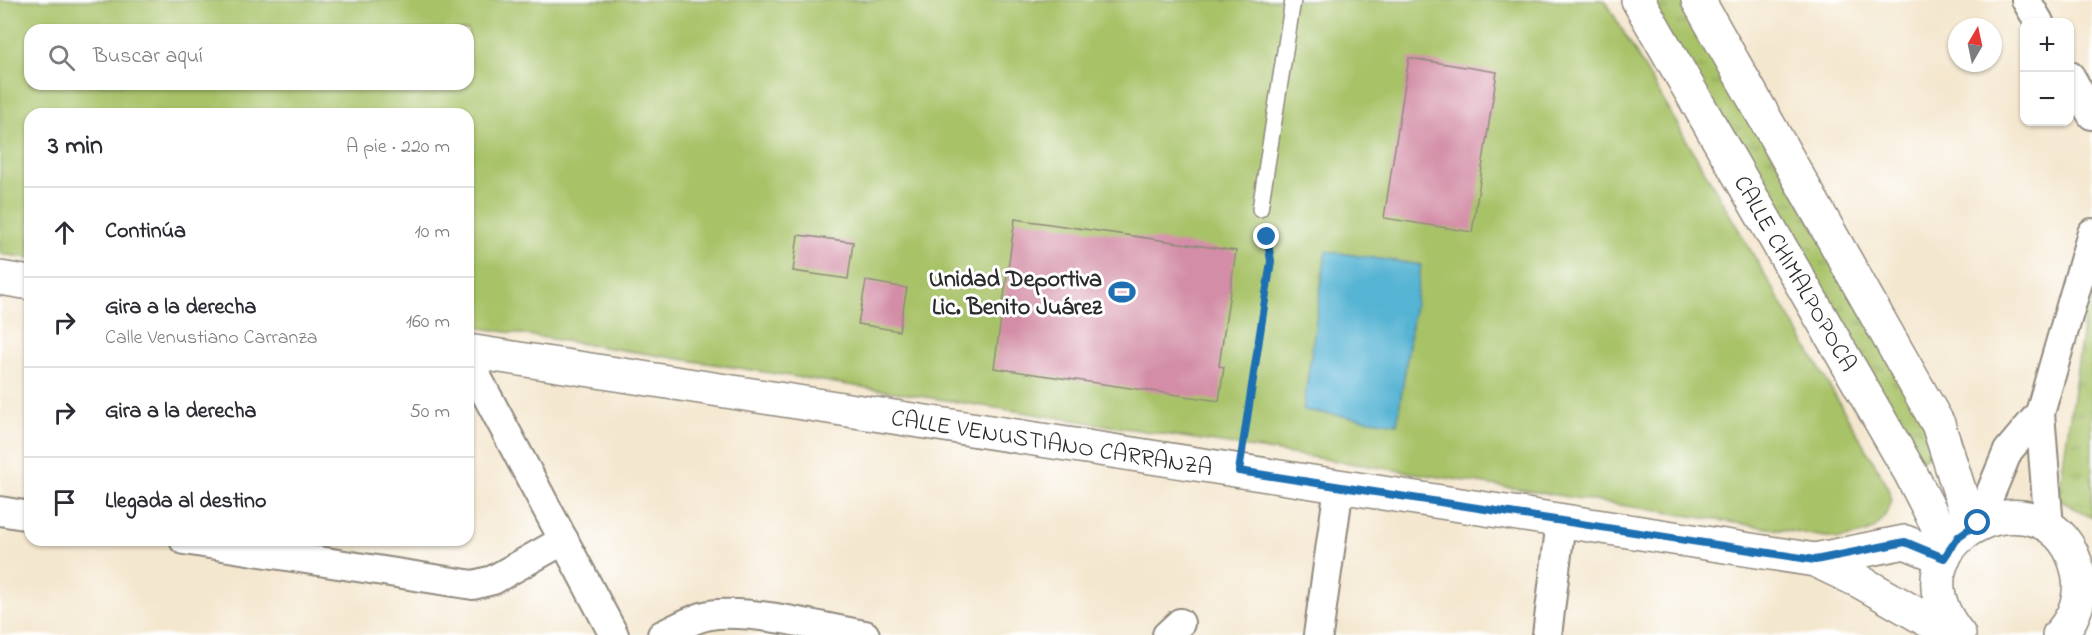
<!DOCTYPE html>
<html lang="es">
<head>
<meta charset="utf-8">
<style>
	body { margin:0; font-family:"Indie Flower",sans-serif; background:#f7f7f7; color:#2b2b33 }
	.controls { position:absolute; right:18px; top:18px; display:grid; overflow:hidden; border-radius:12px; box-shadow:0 2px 4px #0004 }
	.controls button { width:54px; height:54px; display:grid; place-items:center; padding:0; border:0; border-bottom:2px solid #e1e1e2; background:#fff; color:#2b2b33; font:30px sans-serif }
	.compass { position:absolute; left:1948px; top:18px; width:54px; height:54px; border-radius:50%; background:#fff; box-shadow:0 2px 4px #0004; rotate:9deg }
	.stop { position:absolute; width:18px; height:18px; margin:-14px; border:4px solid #1f6fb2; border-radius:50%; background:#fff }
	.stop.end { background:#1f6fb2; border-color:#fff; box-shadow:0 2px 6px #0008 }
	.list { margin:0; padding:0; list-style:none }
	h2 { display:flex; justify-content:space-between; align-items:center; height:78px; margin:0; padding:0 24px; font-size:26px }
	h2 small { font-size:20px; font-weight:400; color:#7c7c81 }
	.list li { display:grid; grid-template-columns:39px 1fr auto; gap:18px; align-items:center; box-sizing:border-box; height:90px; padding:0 24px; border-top:2px solid #e1e1e2 }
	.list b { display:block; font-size:22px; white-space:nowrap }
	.list p { margin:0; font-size:20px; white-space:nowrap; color:#7c7c81 }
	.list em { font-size:20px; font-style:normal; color:#7c7c81 }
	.icon { flex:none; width:33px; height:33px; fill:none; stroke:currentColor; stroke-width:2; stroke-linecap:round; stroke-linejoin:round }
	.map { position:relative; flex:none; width:2092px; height:635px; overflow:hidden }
	.search { position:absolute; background:#fff; box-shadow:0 2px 4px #0004; left:24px; top:24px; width:450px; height:66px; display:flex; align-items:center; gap:15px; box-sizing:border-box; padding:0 21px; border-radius:18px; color:#7c7c81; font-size:22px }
	.panel { position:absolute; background:#fff; box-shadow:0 2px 4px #0004; left:24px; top:108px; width:450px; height:438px; border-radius:18px }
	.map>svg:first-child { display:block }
	.park { fill:url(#park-tufts); stroke:#6a764a; stroke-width:1.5 }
	.pitch { fill:#a8c268; stroke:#6a764a; stroke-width:1.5; fill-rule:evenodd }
	.water { fill:#54b3d3; stroke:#406f7f; stroke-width:1.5 }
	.building { fill:#d38da6 }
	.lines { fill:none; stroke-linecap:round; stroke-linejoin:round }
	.lane-casing { stroke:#90897d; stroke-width:18 }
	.street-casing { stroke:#90897d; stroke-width:32 }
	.secondary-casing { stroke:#90897d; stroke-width:36 }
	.path { stroke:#90897d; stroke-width:4; stroke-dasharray:1.5 4.5; stroke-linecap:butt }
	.lane { stroke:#fff; stroke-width:15 }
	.street { stroke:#fff; stroke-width:28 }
	.secondary { stroke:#fff; stroke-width:33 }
	.route { stroke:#1f6fb2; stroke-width:8 }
	.labels { text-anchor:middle; stroke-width:6; stroke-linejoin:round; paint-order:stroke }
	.street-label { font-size:24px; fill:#2b2b2b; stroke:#fff }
	.poi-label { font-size:24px; font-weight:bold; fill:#2b2b2b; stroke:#fff; text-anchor:end }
</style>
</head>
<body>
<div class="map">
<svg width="2092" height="635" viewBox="0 0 2092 635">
	<defs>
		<pattern id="park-tufts" width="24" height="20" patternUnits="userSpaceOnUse" patternTransform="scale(1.5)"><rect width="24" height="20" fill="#a8c268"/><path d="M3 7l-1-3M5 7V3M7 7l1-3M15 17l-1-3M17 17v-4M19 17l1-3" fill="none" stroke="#899e56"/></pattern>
	</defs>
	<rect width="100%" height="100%" fill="#fff"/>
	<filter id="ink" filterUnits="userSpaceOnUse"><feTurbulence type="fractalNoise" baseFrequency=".0167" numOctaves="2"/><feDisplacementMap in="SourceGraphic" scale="12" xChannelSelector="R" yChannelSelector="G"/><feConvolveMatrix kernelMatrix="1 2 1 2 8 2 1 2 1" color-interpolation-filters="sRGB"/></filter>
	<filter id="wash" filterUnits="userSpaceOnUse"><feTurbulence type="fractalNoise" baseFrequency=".008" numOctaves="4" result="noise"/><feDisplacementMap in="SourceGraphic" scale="24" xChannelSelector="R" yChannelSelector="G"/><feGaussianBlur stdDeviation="1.35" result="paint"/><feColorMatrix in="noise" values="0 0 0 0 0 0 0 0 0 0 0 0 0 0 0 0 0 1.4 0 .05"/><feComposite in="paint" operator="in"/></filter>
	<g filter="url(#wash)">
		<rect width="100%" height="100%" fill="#f4e7cf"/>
		<g class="park">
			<polygon points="1643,0 1686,0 1939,449 1919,461"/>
			<polygon points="2092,266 2092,518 2058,499"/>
		</g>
		<path class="pitch" d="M0 0H1605L1886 483 1892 501C1878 533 1872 533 1839 539L468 326V114H30V258L0 254ZM30 30H468V84H30Z"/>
		<polygon class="water" points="1326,251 1421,265 1397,424 1303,410"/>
		<g id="blocks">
			<g class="building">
				<polygon points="1409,58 1497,72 1472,232 1384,218"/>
				<polygon points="1015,219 1236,251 1219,366 1224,367 1219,401 994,368"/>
				<polygon points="798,235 853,242 848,279 793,271"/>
				<polygon points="866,281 907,288 899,331 858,324"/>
			</g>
		</g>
	</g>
	<g filter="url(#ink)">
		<use href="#blocks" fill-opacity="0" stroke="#90897d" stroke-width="1.5"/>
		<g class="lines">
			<defs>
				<polyline id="lane" points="1260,209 1293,0"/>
				<g id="street">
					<polyline points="2026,0 2039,22"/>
					<polyline points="2070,76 2092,115"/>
					<polyline points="468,360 614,635"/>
					<polyline points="0,511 30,516"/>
					<polyline points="1978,523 2008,451 2040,413"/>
					<polyline points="2049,528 2040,413 2092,233"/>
					<polyline points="184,540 473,585 493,580 564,540"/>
					<path d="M662 635C680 627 698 615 718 614 766 612 818 627 865 635"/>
					<polyline points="1167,635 1180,623"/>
					<polyline points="1318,635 1339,487"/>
					<polyline points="1547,635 1561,521"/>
				</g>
				<g id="secondary">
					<polyline points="1638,0 1910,472 1949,548"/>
					<polyline points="1698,0 1938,424 1971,527"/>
					<polyline points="0,278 30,283"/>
					<polyline points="468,351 1815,560 1859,581 1927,620 1949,623"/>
					<polyline points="1815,560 1905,542 1944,558"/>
					<path d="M1959 635C1878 536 2053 460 2078 572 2083 595 2075 618 2059 635"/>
				</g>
			</defs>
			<use href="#lane" class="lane-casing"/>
			<use href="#street" class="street-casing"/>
			<use href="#secondary" class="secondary-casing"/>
			<polyline class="path" points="1243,439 1271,261 1265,230"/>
			<use href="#lane" class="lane"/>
			<use href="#street" class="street"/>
			<use href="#secondary" class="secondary"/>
		</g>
	</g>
	<g class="lines" filter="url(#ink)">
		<polyline class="route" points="1267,237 1271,261 1239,471 1815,560 1905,542 1944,558 1959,536 1978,523"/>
	</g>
	<defs>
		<symbol id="stadium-bare" viewBox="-9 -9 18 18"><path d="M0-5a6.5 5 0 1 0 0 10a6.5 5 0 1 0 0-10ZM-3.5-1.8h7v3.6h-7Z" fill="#1f6fb2" stroke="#fff" stroke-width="2.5" paint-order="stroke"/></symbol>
	</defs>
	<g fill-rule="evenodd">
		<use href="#stadium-bare" x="1103" y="273" width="38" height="38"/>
	</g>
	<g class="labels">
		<g class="street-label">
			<text transform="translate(1796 273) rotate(60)" y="8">CALLE CHIMALPOPOCA</text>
			<text transform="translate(1052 442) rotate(9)" y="8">CALLE VENUSTIANO CARRANZA</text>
		</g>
		<g class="poi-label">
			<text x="1102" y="286">Unidad Deportiva<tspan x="1102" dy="28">Lic. Benito Juárez</tspan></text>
		</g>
	</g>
</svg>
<div class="controls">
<button>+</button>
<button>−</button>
</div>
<svg class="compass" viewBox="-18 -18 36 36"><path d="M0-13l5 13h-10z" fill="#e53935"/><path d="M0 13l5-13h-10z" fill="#7c7c81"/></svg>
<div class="stop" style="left:1978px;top:523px"></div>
<div class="stop end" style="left:1267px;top:237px"></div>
<div class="search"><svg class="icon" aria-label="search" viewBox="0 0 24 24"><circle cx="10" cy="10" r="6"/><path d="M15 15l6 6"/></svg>Buscar aquí</div>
<section class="panel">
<h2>3 min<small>A pie · 220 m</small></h2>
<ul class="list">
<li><svg class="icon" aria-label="ahead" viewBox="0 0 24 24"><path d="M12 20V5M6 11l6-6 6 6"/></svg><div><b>Continúa</b></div><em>10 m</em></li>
<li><svg class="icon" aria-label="right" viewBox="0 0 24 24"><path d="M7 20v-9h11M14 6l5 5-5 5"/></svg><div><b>Gira a la derecha</b><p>Calle Venustiano Carranza</p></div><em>160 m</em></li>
<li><svg class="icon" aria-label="right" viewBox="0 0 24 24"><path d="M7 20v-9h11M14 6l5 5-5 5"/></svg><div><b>Gira a la derecha</b></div><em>50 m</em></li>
<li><svg class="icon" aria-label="arrive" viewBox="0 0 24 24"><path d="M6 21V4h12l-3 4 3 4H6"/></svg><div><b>Llegada al destino</b></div></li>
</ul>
</section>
</div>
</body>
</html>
